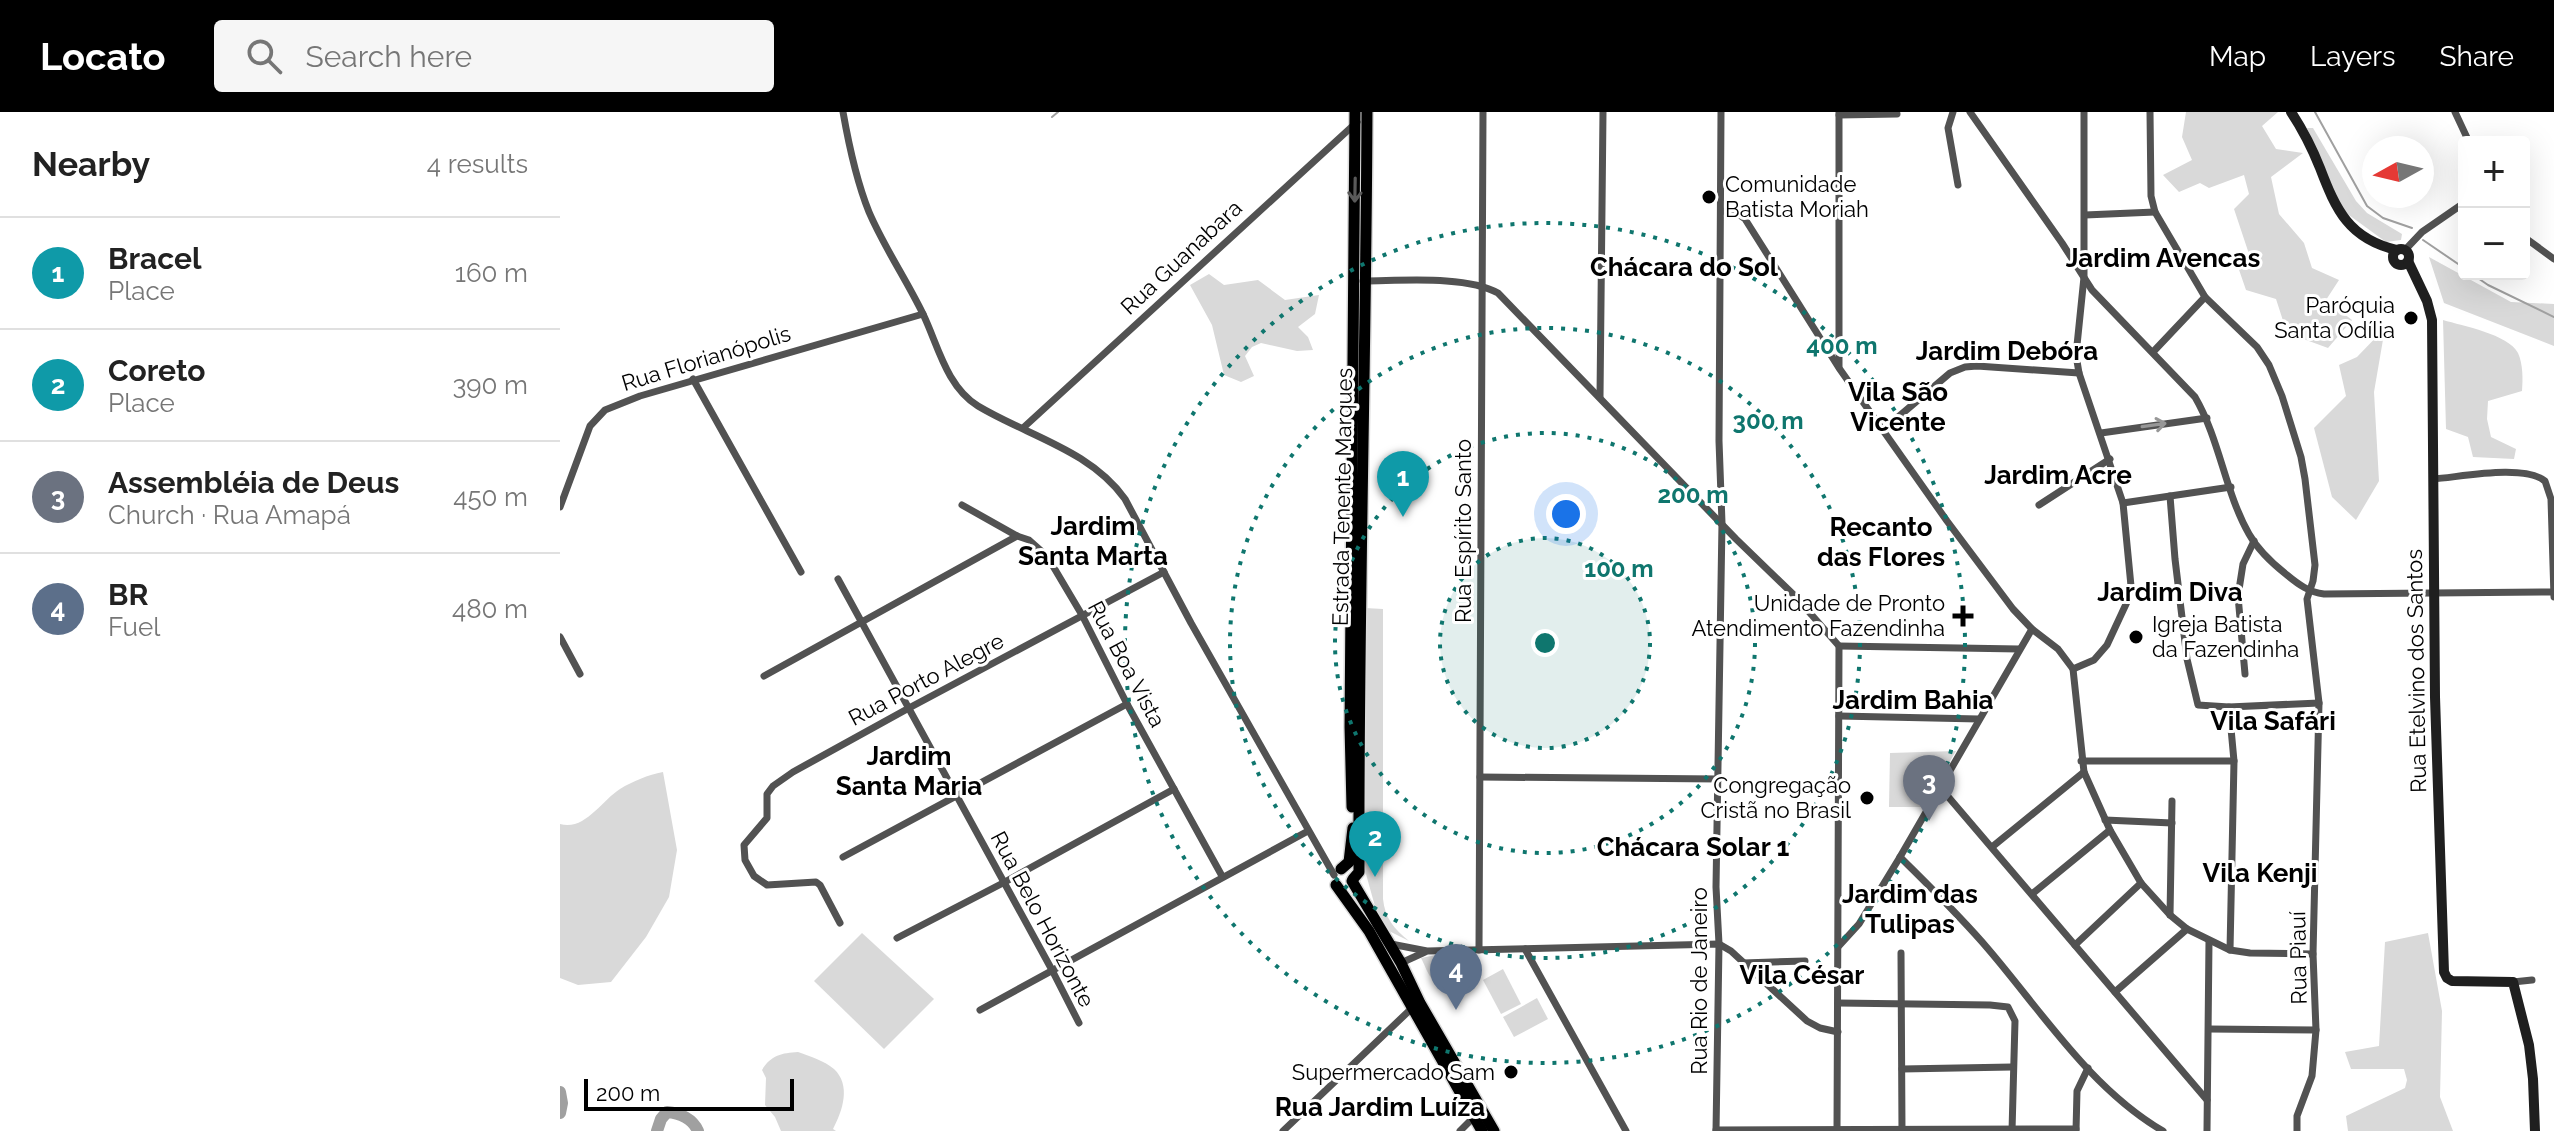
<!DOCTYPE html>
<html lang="en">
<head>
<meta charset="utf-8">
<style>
	body { margin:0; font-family:Raleway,sans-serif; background:#f6f6f6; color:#222 }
	.controls { position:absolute; right:24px; top:24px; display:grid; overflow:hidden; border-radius:8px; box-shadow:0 8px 32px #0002 }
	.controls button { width:72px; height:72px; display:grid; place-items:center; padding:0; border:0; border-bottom:2px solid #e0e0e0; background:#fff; color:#222; font:40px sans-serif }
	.compass { position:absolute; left:1802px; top:24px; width:72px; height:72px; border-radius:50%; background:#fff; box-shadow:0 8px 32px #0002; rotate:262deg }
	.scale { position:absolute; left:24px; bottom:20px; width:210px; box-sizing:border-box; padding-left:8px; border:4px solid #000; border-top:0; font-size:22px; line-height:28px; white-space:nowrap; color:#000; -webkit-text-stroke:6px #fff; paint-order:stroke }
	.you { position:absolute; left:1006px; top:402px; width:28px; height:28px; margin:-20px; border:6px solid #fff; border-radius:50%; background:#1a73e8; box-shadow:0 0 0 12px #1a73e833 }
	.badge { display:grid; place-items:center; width:52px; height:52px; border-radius:50%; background:#000; color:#fff; font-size:26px; font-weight:700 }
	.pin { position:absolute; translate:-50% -66px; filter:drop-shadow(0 2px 4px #0008) }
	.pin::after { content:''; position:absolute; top:42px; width:28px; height:24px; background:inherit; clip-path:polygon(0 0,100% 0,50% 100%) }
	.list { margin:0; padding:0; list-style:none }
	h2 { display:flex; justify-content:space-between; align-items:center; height:104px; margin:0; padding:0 32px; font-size:34px }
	h2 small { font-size:26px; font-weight:400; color:#767676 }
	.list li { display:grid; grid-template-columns:52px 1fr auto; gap:24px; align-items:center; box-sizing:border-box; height:112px; padding:0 32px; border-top:2px solid #e0e0e0 }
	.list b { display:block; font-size:30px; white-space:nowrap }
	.list p { margin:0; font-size:26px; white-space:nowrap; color:#767676 }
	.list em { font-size:26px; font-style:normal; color:#767676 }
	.icon { flex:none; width:44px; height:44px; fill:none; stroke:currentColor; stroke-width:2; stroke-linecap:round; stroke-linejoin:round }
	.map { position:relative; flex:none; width:1994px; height:1019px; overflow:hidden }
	header { display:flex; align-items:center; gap:48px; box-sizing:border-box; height:112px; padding:0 40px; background:#000; color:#fff }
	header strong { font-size:38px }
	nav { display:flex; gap:44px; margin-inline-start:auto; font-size:28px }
	.search { width:560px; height:72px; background:#f6f6f6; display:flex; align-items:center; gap:20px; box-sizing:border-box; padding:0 28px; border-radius:8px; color:#767676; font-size:30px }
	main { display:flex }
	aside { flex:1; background:#fff }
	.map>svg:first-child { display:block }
	.green { fill:#d9d9d9 }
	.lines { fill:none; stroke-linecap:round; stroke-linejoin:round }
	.stream { stroke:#a0a0a0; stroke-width:2 }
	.river { stroke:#a0a0a0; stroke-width:12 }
	.primary-casing { stroke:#dbdbdb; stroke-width:14 }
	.street { stroke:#525252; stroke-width:7 }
	.secondary { stroke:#1f1f1f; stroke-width:10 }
	.primary { stroke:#000; stroke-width:11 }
	.oneway { stroke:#595959 }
	.oneway2 { stroke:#979797 }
	.ring { fill:none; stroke:#0f766e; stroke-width:4; stroke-dasharray:4 8 }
	.poi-dot { fill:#000; stroke:#fff; stroke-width:3 }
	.labels { text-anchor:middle; stroke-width:6; stroke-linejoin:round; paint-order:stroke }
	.poi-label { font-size:22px; fill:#000; stroke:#fff; text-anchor:end }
	.street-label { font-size:22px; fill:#000; stroke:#fff }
	.quarter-label { font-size:26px; font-weight:bold; fill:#000; stroke:#fff }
	.centre { fill:#0f766e; stroke:#fff; stroke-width:4 }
	.ring-label { font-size:24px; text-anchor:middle; font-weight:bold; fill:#0f766e; stroke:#fff; stroke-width:6; stroke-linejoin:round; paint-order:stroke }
</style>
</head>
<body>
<header>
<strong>Locato</strong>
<div class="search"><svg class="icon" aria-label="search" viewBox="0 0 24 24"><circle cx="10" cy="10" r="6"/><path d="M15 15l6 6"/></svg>Search here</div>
<nav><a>Map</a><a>Layers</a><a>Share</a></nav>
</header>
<main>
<aside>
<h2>Nearby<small>4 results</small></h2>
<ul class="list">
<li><span class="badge" style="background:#0f9aa8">1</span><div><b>Bracel</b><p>Place</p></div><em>160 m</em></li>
<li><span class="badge" style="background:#0f9aa8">2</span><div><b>Coreto</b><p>Place</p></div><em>390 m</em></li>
<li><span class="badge" style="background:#6b7280">3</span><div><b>Assembléia de Deus</b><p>Church · Rua Amapá</p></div><em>450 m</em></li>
<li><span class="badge" style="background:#5c6f8a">4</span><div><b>BR</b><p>Fuel</p></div><em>480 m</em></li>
</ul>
</aside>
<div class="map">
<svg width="1994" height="1019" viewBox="0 0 1994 1019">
	<rect width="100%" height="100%" fill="#fff"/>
	<g class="green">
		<polygon points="1626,0 1718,0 1702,14 1716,37 1743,41 1711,65 1719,102 1744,131 1752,156 1779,168 1766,188 1792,208 1768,236 1727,221 1716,187 1686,178 1677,152 1690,145 1674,97 1689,82 1684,63 1649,76 1640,71 1619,80 1603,63 1632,48 1622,25"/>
		<polygon points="1747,16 1753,16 1796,89 1807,101 1842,122 1841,128 1826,130 1782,98"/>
		<polygon points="1869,145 1951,190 1994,192 1994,234 1884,191"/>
		<polygon points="649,162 664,173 698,168 725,188 759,183 755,202 738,215 748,225 753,238 737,239 701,231 692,235 685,244 694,264 681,270 664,263 652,213 630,173"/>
		<path d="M1883 208C1903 214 1948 222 1958 241 1963 252 1963 267 1962 279L1928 289 1927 307 1931 325 1956 337 1954 347 1913 345 1908 325 1886 317Z"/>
		<polygon points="1825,216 1814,280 1819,369 1796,408 1772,385 1754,316 1786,284 1779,253 1797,245"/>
		<path d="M805 496 823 497V787C825 806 834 817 849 829L829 819 816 798 806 762 803 659Z"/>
		<polygon points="1396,639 1363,695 1329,695 1330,641"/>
		<path d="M103 660 117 738 109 785 86 825 51 870 18 873 0 866V712C25 719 41 689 60 677 73 669 88 663 103 660Z"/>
		<polygon points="302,821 374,887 324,937 254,869"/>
		<polygon points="1868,821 1882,899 1880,985 1893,1019 1788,1019 1786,1004 1845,976 1847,968 1844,957 1791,957 1785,940 1819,934 1825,830"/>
		<path d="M876 843 893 850 897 857 890 863 885 872C870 873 867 857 861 846Z"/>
		<polygon points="943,857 961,892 941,902 923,868"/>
		<polygon points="977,886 988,907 954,925 943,905"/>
		<path d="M238 940C249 944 265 949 274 957 291 973 283 998 273 1017L276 1019H221L215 1005 205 993 206 966 202 958C211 943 222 941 238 940Z"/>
	</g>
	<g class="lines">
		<g class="stream">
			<polyline points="1755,0 1807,94 1823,106 1852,116"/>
			<polyline points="492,5 498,0"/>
			<polyline points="1863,128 1904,156"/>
			<polyline points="1912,162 1928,173 1994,205"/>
		</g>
		<g class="river">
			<polyline points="0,980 2,991 0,1001"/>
			<path d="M97 1019 101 1007 107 1000C120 1001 133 1007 138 1019"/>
		</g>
		<defs>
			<g id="primary">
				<polyline points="792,695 790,615 795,0"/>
				<polyline points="781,757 789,750 793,716"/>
				<path d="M793 767 799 760C798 507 806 253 807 0"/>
				<polyline points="792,769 841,851 860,891 934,1019"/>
				<polyline points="776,773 809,819 922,1019"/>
			</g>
		</defs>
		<use href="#primary" class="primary-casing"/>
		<g class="street">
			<path d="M283 0C289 34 296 68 309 100 324 135 346 167 363 202 378 233 386 274 418 294 468 324 530 338 565 387L631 511 774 763"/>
			<polyline points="1393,0 1388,16 1398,73"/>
			<path d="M1410 0 1502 131 1532 178 1635 285C1660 328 1665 380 1689 422 1698 438 1713 452 1727 463 1739 473 1749 480 1764 482L1994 480"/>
			<polyline points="1590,0 1591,84 1595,100 1645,185 1697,235 1709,253 1722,284 1741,345 1745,367 1755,453 1753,469 1747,487 1759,591 1753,842 1756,918 1752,964 1737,1004 1737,1019"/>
			<polyline points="1895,0 1909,30"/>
			<polyline points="1279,3 1337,2"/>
			<polyline points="1161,99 1175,100 1185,107 1279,256 1387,409 1453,497 1472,517 1498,537 1513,557 1524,660 1550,718 1581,771 1610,803 1627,817 1670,838 1690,841 1753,842"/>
			<polyline points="1525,103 1595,100"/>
			<polyline points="1964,125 1994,147"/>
			<polyline points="1845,138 1862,120 1904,91"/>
			<path d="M803 169C840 169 906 163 938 181L1176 427 1235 484 1279 534 1277 1019"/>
			<polyline points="1593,240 1645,185"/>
			<polyline points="1279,254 1279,0"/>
			<polyline points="133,267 241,460"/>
			<polyline points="1040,285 1043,0"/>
			<polyline points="463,316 797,10"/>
			<polyline points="1324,317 1390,261 1405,255 1417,254 1519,261"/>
			<polyline points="1541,321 1647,306"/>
			<path d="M1873 367C1901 365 1963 352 1985 369L1991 387 1994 485"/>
			<polyline points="1610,384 1615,447 1627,547 1638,593 1669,595 1759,591"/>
			<polyline points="1563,391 1671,375"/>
			<polyline points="402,393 457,424 469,428 487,444 522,503 567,592 662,764"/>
			<polyline points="1479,393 1550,347"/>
			<polyline points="0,395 30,314 45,298 80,284 363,202"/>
			<polyline points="278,467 492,858 519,911"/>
			<polyline points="0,525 20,562"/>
			<polyline points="1279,534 1459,537"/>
			<polyline points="1513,557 1534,548 1547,533 1567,490 1571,474 1563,391 1519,261 1516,243 1524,165 1524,0"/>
			<polyline points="1685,562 1678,484 1683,452 1694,429"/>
			<polyline points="204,564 457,424"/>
			<polyline points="1669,595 1674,649 1670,838"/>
			<polyline points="1279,604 1419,607"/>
			<polyline points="1521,649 1674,649"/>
			<polyline points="920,665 1159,667"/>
			<polyline points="1379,674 1647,988"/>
			<polyline points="1545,708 1612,711"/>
			<polyline points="1432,735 1524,660"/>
			<polyline points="283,745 567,592"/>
			<path d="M1340 745C1370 775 1401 805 1429 838 1482 900 1531 977 1603 1019"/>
			<polyline points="1472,782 1550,718"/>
			<polyline points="1610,803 1612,689"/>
			<polyline points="280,811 260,773 256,770 207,773 194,764 185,748 184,733 207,706 207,682 213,674 233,660 349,596 604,460"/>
			<polyline points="337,826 443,771 614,677"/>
			<polyline points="831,832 867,839 1159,832 1171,839 1247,909 1260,916 1278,920"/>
			<polyline points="1515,833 1581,771"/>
			<polyline points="1278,835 1299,812 1340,745 1472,517"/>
			<polyline points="965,837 1066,1019"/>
			<polyline points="919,838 923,0"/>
			<polyline points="1341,841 1342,1019"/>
			<polyline points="841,851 865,840"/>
			<polyline points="1183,851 1245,849"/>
			<polyline points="1953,870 1972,868"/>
			<polyline points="1555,880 1627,817"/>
			<polyline points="1278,891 1430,893 1448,895 1455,909 1452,1019"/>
			<polyline points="420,898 748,719"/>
			<polyline points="1649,917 1756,918"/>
			<polyline points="1342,957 1452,955"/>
			<polyline points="1156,1018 1516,1017"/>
			<polyline points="723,1019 852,896"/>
			<polyline points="900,1019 914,1005"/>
			<polyline points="1156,1019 1159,832 1156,775 1162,411 1159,329 1161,0"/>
			<polyline points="1516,1019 1517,979 1528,956"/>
			<polyline points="1647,1019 1649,829"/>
		</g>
		<g class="secondary">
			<path d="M1731 0C1743 18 1752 36 1760 56 1776 98 1789 127 1837 138"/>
			<circle cx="1841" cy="145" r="8"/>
			<polyline points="1848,149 1867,189 1872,208 1875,585 1884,860 1887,866 1892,869 1953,870 1969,933 1973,967 1975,1019"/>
		</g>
		<use href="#primary" class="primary"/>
	</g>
	<defs><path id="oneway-shaft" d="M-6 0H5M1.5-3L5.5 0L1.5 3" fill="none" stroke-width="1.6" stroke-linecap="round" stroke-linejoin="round" transform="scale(2)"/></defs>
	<use class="oneway" href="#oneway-shaft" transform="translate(795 78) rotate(91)"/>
	<use class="oneway2" href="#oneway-shaft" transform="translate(1594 313) rotate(-8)"/>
	<circle cx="985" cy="531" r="105" fill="#0f766e" fill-opacity=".12"/>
	<g class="ring">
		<circle cx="985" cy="531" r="105"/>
		<circle cx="985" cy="531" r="210"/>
		<circle cx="985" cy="531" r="315"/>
		<circle cx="985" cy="531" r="420"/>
	</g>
	<g class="poi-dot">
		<circle cx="1149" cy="85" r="8"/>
		<circle cx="1851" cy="206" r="8"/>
		<path d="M1399 492h8v8h8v8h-8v8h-8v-8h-8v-8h8z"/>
		<circle cx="1576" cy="525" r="8"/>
		<circle cx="1307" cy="686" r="8"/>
		<circle cx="951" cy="960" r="8"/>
	</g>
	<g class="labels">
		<g class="poi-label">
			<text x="1165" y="80" text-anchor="start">Comunidade<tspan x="1165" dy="25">Batista Moriah</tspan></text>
			<text x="1835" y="201">Paróquia<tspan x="1835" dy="25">Santa Odília</tspan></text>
			<text x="1385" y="499">Unidade de Pronto<tspan x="1385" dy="25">Atendimento Fazendinha</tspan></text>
			<text x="1592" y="520" text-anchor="start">Igreja Batista<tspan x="1592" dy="25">da Fazendinha</tspan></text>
			<text x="1291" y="681">Congregação<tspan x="1291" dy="25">Cristã no Brasil</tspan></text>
			<text x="935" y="968">Supermercado Sam</text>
		</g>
		<g class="street-label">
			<text transform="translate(621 145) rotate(-43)" y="8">Rua Guanabara</text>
			<text transform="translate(146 246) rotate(-17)" y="8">Rua Florianópolis</text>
			<text transform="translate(782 385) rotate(-89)" y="8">Estrada Tenente Marques</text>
			<text transform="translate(903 419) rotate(-90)" y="8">Rua Espírito Santo</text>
			<text transform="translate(567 552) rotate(62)" y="8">Rua Boa Vista</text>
			<text transform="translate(1856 559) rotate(-91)" y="8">Rua Etelvino dos Santos</text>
			<text transform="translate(366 567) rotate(-28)" y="8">Rua Porto Alegre</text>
			<text transform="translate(483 807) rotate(62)" y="8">Rua Belo Horizonte</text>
			<text transform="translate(1738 846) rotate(-91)" y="8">Rua Piauí</text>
			<text transform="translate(1139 869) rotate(-90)" y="8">Rua Rio de Janeiro</text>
		</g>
		<g class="quarter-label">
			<text x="1603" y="155">Jardim Avencas</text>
			<text x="1124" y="164">Chácara do Sol</text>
			<text x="1447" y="248">Jardim Debóra</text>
			<text x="1338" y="289">Vila São<tspan x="1338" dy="30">Vicente</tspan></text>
			<text x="1498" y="372">Jardim Acre</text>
			<text x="533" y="423">Jardim<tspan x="533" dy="30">Santa Marta</tspan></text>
			<text x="1321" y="424">Recanto<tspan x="1321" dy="30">das Flores</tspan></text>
			<text x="1610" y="489">Jardim Diva</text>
			<text x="1353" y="597">Jardim Bahia</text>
			<text x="1713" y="618">Vila Safári</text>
			<text x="349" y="653">Jardim<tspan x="349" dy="30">Santa Maria</tspan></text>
			<text x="1133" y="744">Chácara Solar 1</text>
			<text x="1700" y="770">Vila Kenji</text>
			<text x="1350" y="791">Jardim das<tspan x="1350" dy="30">Tulipas</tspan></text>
			<text x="1242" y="872">Vila César</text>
			<text x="820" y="1004">Rua Jardim Luíza</text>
		</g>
	</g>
	<circle cx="985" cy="531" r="12" class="centre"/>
	<g class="ring-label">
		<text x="1282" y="242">400 m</text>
		<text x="1208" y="317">300 m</text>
		<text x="1133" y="391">200 m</text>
		<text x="1059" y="465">100 m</text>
	</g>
</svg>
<div class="controls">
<button>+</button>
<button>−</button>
</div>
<svg class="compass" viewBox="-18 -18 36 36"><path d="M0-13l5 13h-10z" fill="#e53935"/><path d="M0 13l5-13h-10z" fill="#767676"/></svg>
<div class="scale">200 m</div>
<div class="you"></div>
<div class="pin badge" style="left:843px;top:405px;background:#0f9aa8">1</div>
<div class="pin badge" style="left:815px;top:765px;background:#0f9aa8">2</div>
<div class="pin badge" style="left:1369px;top:709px;background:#6b7280">3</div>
<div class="pin badge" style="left:896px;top:898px;background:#5c6f8a">4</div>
</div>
</main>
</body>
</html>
